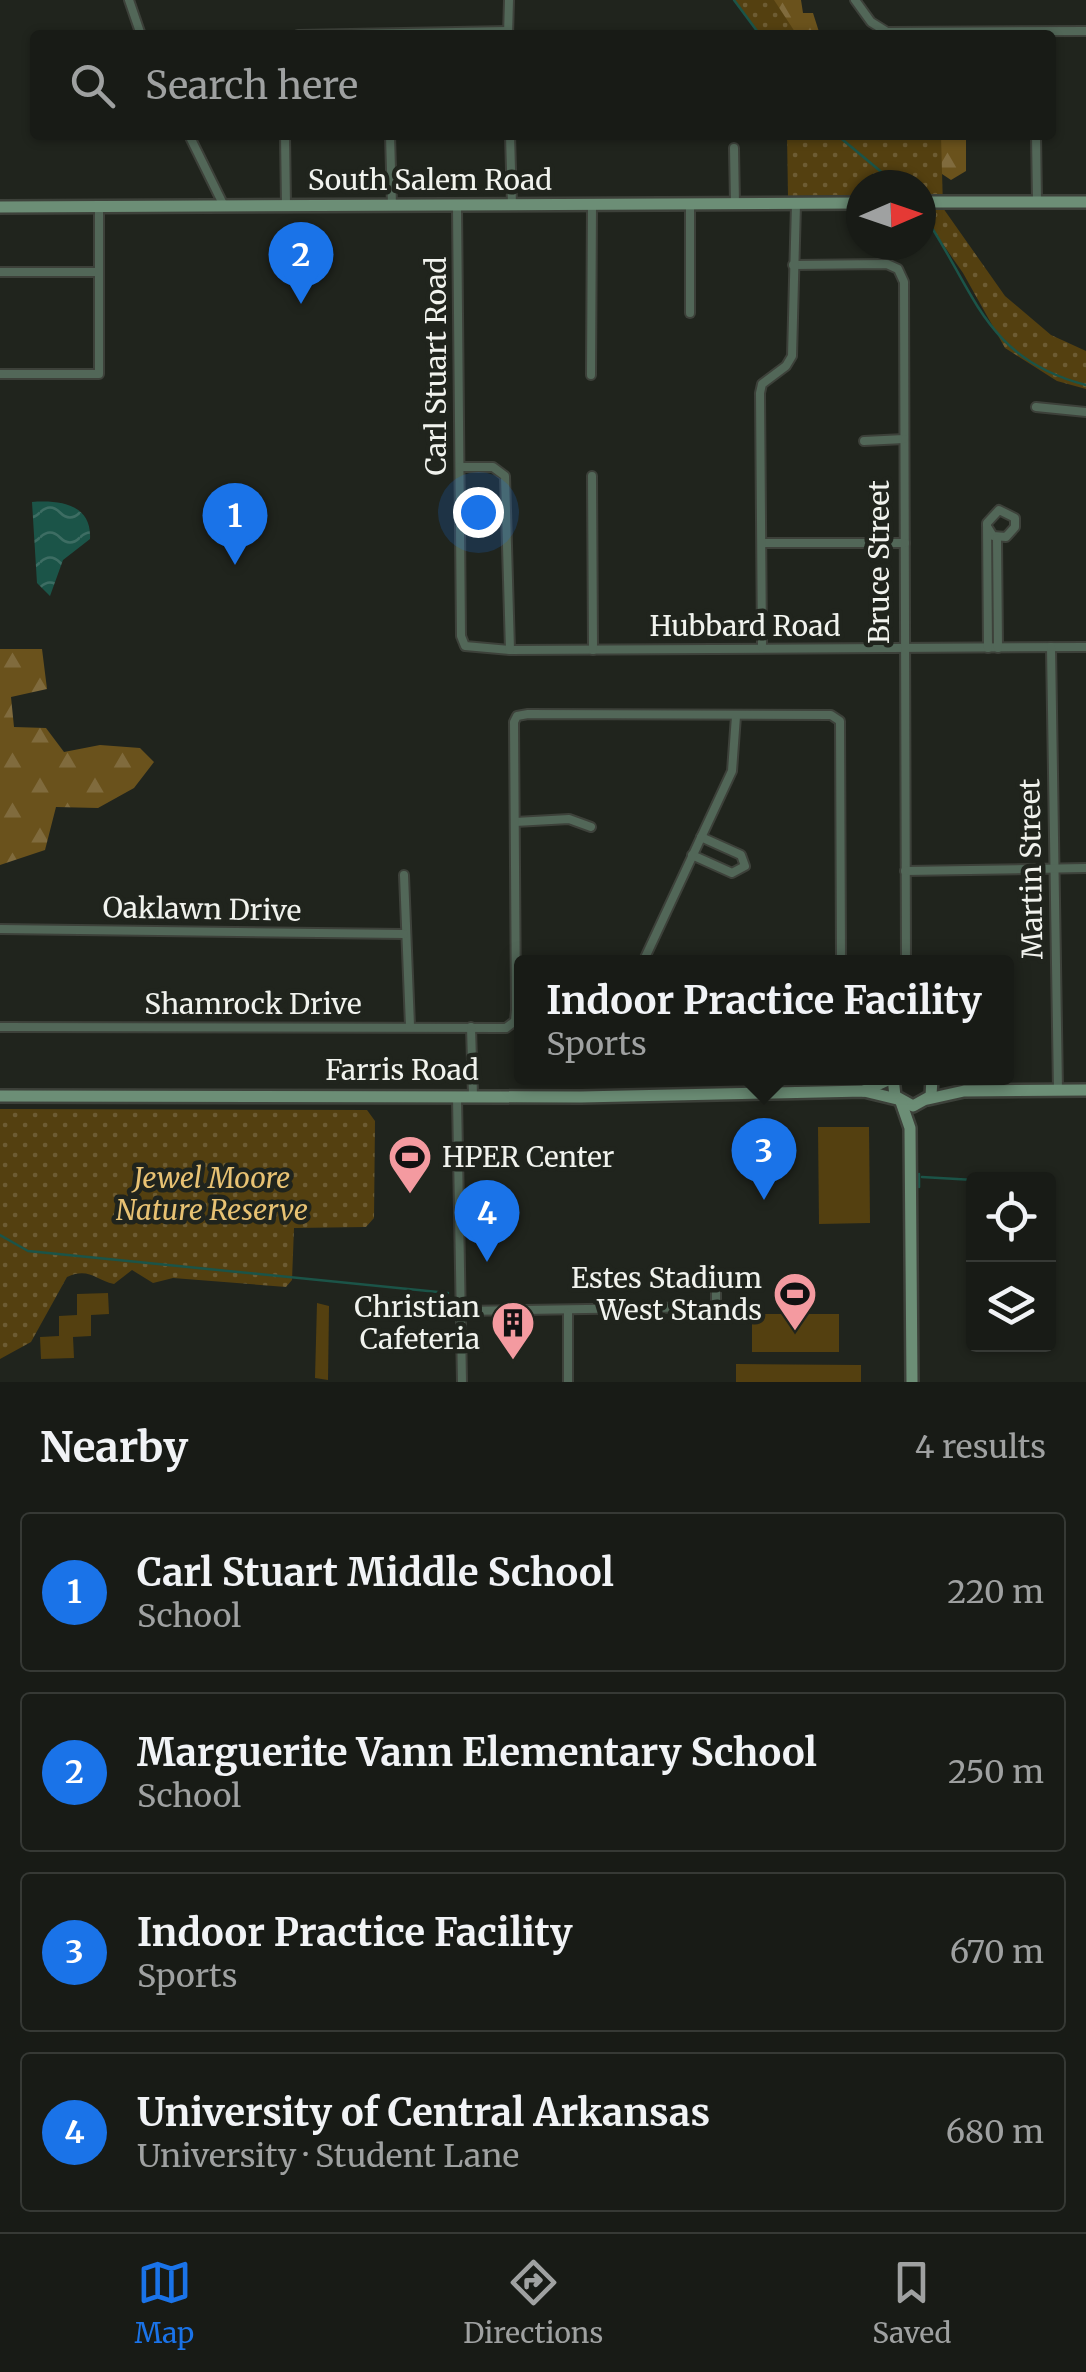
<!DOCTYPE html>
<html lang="en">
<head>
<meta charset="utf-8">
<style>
	body { margin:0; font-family:Merriweather,serif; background:#21241f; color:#f1f3f6 }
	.controls { position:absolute; right:30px; bottom:30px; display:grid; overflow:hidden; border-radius:10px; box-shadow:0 2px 8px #0004 }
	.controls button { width:90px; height:90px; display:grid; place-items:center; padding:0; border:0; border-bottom:2px solid #363935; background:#181b16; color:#f1f3f6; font:50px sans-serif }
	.compass { position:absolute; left:846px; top:170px; width:90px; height:90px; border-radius:50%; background:#181b16; box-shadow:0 2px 8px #0004; rotate:88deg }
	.you { position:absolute; left:478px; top:512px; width:35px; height:35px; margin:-25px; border:8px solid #fff; border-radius:50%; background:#1a73e8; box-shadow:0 0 0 15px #1a73e833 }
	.badge { display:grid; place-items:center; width:65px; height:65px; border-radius:50%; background:#1a73e8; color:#fff; font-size:32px; font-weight:700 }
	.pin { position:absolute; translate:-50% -82px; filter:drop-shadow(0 2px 5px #0008) }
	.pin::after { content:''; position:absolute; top:52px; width:35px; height:30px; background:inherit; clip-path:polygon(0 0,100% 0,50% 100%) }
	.popup { position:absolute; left:514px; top:955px; width:500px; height:130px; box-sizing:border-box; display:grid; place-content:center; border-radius:10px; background:#181b16; filter:drop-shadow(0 2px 8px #0005); font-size:32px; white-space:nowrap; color:#9fa1a1 }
	.popup b { font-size:38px; color:#f1f3f6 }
	.popup::after { content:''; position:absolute; left:50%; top:100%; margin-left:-20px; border:20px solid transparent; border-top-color:#181b16 }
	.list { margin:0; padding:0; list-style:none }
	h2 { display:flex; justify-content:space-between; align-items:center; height:130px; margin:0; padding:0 40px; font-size:42px }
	h2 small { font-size:32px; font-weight:400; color:#9fa1a1 }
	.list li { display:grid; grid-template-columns:65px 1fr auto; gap:30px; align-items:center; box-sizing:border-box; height:160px; margin:0 20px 20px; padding:0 20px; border:2px solid #363935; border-radius:10px }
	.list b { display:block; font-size:38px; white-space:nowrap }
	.list p { margin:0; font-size:32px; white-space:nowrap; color:#9fa1a1 }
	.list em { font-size:32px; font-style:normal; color:#9fa1a1 }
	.icon { flex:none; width:55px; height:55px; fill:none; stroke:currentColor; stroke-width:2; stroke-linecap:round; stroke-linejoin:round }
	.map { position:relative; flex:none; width:1086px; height:1382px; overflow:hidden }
	.search { position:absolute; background:#181b16; box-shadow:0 2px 8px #0004; left:30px; right:30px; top:30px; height:110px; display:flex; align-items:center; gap:25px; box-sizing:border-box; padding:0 35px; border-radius:10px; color:#9fa1a1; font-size:38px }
	.sheet { height:850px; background:#181b16 }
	nav { display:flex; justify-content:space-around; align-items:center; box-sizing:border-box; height:140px; border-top:2px solid #363935; background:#181b16; font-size:28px; color:#9fa1a1 }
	nav a { display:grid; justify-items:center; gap:5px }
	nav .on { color:#1a73e8 }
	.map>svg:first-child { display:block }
	.grass { fill:#544010 }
	.forest { fill:url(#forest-firs) }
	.park { fill:url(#park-dots) }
	.water { fill:url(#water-waves) }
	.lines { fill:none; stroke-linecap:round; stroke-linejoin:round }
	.stream { stroke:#1b5448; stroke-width:2.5 }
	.street-casing { stroke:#3d413a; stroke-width:12 }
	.secondary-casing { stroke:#3d413a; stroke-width:16 }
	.street { stroke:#526758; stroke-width:8 }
	.secondary { stroke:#6c8e76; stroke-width:11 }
	.labels { text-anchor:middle; stroke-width:9; stroke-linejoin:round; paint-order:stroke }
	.street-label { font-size:28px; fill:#f1f3ee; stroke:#20241d }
	.poi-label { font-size:28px; fill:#f1f3ee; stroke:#20241d; text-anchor:end }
	.park-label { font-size:28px; font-style:italic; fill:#e8c273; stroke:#20241d }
</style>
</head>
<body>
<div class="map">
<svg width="1086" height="1382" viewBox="0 0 1086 1382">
	<defs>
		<pattern id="forest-firs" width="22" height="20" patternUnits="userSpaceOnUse" patternTransform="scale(2.5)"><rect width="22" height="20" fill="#6a521c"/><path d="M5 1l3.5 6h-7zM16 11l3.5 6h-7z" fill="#806b3d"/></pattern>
		<pattern id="park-dots" width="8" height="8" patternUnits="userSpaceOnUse" patternTransform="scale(2.5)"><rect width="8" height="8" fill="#544010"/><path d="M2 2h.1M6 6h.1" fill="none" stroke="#6d5c33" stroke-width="1.8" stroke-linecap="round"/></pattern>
		<pattern id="water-waves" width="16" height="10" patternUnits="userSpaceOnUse" patternTransform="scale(2.5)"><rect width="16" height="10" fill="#1b5448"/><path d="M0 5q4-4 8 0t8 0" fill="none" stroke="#3d6d63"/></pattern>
	</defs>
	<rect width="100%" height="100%" fill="#20241d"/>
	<g class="grass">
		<polygon points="818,1127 869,1127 870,1223 819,1224"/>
		<polygon points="108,1293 109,1314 91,1315 91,1336 73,1337 74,1358 41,1359 40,1337 59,1336 59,1316 77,1315 77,1294"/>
		<polygon points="317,1303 329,1306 328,1380 315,1378"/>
		<rect x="752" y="1314" width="87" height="38"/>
		<polygon points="736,1364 861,1365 861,1382 736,1382"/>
	</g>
	<g class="forest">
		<polygon points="761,0 801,0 803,13 813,13 820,35 789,35"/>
		<polygon points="928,135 966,135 966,171 951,180 939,172"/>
		<polygon points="0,649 42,649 47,689 11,697 14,727 46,728 64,752 100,745 140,748 154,762 134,788 98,808 56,807 45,850 0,865"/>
	</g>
	<g class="park">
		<polygon points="733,0 774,0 797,35 760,35"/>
		<polygon points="787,135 941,135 943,208 1005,296 1051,335 1086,351 1086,389 1057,381 1005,348 963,273 921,213 921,185 861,185 861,195 788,196"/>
		<path d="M0 1109 367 1110 375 1121 374 1218 366 1227 294 1228 292 1280 286 1287 173 1278 153 1283 132 1270 114 1284C95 1280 89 1267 67 1277L31 1342 0 1359Z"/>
	</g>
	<path class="water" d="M32 502C60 500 92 504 90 539L63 560 50 596 37 583Z"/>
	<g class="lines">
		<g class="stream">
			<polyline points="734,0 760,35"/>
			<polyline points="837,135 897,185"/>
			<path d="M921 211C975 289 982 358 1086 385"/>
			<polyline points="922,1177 974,1180"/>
			<polyline points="919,1187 919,1174"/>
			<polyline points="0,1235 28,1251 448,1293"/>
		</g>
		<defs>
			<g id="street">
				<polyline points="129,0 141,35"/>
				<polyline points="855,0 871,22 887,32 1086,31"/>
				<polyline points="298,35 508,31"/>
				<polyline points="508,35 509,0"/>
				<polyline points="189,135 224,206"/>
				<polyline points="285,135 286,206"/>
				<polyline points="390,135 392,205"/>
				<polyline points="510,135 512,205"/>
				<polyline points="1036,135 1037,201"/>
				<polyline points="734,148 735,204"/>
				<polyline points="457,206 461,636 465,646 510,650 1086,647"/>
				<polyline points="793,265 887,264 898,269 904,282 906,962"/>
				<polyline points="0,272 99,272"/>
				<polyline points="690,313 690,204"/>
				<polyline points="0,374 99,374 99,207"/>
				<polyline points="591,375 592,205"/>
				<polyline points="1036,407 1086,412"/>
				<polyline points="864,441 904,439"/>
				<polyline points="460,467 493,467 505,476 510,650"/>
				<polyline points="592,476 593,650"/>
				<polyline points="988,528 993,536 1006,537 1015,527 1015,518 999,510 987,523 988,648"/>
				<polyline points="997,538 998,648"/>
				<polyline points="762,543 905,543"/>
				<polyline points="762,647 760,393 762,384 786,366 792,356 796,204"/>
				<polyline points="1051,647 1058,1090"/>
				<polyline points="515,822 569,819 591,827"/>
				<polyline points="692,855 732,873 745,866 741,855 701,837"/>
				<polyline points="905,871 1086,868"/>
				<polyline points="404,875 410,1026"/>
				<polyline points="0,929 404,934"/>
				<polyline points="643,962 732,771 736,716"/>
				<polyline points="0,1027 506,1028 515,1021 516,1010 514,722 517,716 528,714 831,715 840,721 841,962"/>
				<polyline points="471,1027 473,1096"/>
				<polyline points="457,1097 462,1382"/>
				<polyline points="461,1311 712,1307 716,1304 716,1281"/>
				<polyline points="568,1312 568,1382"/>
			</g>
			<g id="secondary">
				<polyline points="921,202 1086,202"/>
				<polyline points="0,207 861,203"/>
				<polyline points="893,1078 895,1096 913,1106 931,1096 932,1078"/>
				<polyline points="864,1091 892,1078"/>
				<polyline points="0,1096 581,1097 864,1091 897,1099"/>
				<polyline points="928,1099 964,1091 1086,1090"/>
				<polyline points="901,1102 910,1128 912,1382"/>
			</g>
		</defs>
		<use href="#street" class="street-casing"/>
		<use href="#secondary" class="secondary-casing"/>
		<use href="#street" class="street"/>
		<use href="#secondary" class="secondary"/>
	</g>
	<defs>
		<symbol id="stadium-pin" viewBox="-11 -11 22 30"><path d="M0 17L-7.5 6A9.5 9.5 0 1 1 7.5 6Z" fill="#f49aa0" stroke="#20241d"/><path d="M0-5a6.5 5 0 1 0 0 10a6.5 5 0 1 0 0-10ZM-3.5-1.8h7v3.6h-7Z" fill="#111"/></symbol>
		<symbol id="building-pin" viewBox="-11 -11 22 30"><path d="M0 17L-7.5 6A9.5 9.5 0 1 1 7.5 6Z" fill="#f49aa0" stroke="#20241d"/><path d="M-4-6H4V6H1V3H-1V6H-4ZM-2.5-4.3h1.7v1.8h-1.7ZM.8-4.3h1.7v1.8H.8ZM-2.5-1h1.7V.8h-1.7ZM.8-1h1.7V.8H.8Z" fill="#111"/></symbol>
	</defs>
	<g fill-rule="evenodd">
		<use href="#stadium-pin" x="385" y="1132" width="50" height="68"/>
		<use href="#stadium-pin" x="770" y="1269" width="50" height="68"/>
		<use href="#building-pin" x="488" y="1298" width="50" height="68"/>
	</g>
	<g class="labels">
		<g class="street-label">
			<text x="430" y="190">South Salem Road</text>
			<text transform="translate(436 366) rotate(-90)" y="10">Carl Stuart Road</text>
			<text transform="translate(879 562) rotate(-90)" y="10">Bruce Street</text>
			<text x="745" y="636">Hubbard Road</text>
			<text transform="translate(1031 869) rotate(-91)" y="10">Martin Street</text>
			<text transform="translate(202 909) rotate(1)" y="10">Oaklawn Drive</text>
			<text x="253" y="1014">Shamrock Drive</text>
			<text x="402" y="1080">Farris Road</text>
		</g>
		<g class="poi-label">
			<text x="442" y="1167" text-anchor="start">HPER Center</text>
			<text x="762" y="1288">Estes Stadium<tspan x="762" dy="32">West Stands</tspan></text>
			<text x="480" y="1317">Christian<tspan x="480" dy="32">Cafeteria</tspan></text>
		</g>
		<g class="park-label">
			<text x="212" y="1188">Jewel Moore<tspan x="212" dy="32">Nature Reserve</tspan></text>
		</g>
	</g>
</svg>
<div class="controls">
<button><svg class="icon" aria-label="locate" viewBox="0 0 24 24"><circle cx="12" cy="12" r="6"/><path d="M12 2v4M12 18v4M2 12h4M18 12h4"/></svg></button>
<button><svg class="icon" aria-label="layers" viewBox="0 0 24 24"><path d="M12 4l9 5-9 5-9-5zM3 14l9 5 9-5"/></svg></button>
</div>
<svg class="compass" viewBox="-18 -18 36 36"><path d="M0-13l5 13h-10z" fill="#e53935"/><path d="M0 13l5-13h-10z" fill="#9fa1a1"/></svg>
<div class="you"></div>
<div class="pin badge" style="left:235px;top:565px">1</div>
<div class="pin badge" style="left:301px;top:304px">2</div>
<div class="pin badge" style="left:764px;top:1200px">3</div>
<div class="popup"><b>Indoor Practice Facility</b>Sports</div>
<div class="pin badge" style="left:487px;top:1262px">4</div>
<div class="search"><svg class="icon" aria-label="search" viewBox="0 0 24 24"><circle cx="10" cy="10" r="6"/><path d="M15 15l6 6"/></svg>Search here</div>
</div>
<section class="sheet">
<h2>Nearby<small>4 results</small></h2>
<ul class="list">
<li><span class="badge">1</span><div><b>Carl Stuart Middle School</b><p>School</p></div><em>220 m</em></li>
<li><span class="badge">2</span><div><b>Marguerite Vann Elementary School</b><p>School</p></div><em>250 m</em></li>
<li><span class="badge">3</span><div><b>Indoor Practice Facility</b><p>Sports</p></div><em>670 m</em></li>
<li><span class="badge">4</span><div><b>University of Central Arkansas</b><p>University · Student Lane</p></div><em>680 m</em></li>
</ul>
</section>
<nav>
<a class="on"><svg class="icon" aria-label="map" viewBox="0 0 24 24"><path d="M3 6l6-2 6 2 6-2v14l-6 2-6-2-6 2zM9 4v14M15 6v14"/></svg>Map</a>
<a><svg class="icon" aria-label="directions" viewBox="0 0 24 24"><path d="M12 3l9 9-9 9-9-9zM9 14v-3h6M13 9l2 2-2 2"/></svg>Directions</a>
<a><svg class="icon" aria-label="saved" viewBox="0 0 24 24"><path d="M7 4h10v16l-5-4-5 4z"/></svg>Saved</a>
</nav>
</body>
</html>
